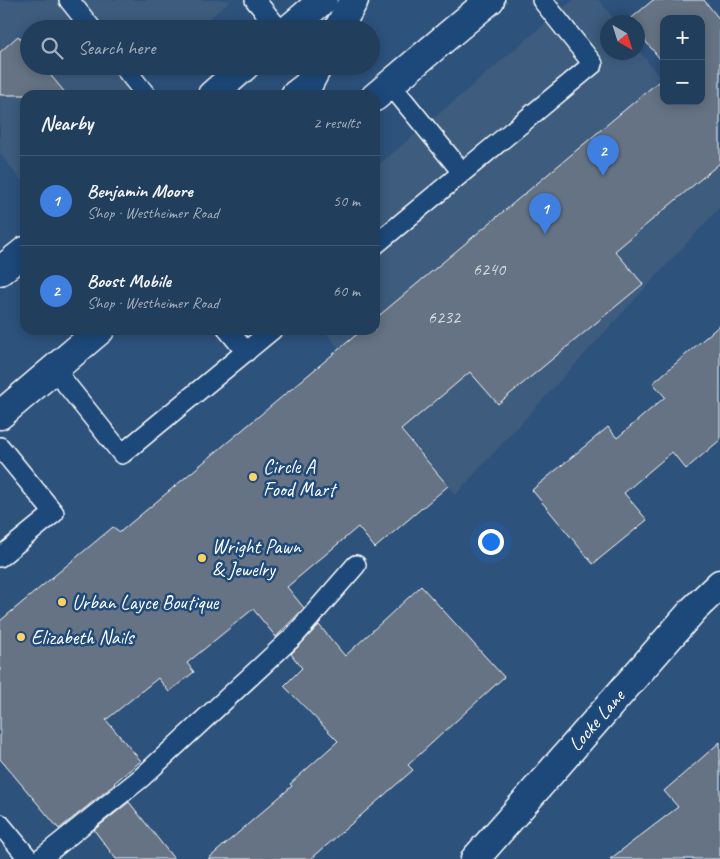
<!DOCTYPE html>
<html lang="en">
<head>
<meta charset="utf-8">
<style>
	body { margin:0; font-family:Caveat,sans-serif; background:#2e4966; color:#f1f3f6 }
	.controls { position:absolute; right:15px; top:15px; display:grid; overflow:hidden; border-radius:10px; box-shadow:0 2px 12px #0003 }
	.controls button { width:45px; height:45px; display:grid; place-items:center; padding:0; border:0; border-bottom:1px solid #3f5772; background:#223e5d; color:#f1f3f6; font:25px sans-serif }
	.compass { position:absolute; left:600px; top:15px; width:45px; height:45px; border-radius:50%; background:#223e5d; box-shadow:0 2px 12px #0003; rotate:141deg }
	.you { position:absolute; left:490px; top:541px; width:18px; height:18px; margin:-12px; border:4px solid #fff; border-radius:50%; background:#1a73e8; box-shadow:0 0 0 8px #1a73e833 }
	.badge { display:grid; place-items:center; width:32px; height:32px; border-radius:50%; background:#ffd166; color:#fff; font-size:16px; font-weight:700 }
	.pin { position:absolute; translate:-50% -41px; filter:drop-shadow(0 1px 2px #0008) }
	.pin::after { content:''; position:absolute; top:26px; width:18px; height:15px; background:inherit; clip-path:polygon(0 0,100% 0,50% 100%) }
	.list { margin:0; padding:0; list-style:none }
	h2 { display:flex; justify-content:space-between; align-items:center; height:65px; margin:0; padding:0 20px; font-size:21px }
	h2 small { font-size:16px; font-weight:400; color:#a2aebc }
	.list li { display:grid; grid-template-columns:32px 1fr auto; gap:15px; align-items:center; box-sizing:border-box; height:90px; padding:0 20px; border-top:1px solid #3f5772 }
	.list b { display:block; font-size:19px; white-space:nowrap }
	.list p { margin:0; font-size:16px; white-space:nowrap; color:#a2aebc }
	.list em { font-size:16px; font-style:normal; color:#a2aebc }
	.icon { flex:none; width:28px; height:28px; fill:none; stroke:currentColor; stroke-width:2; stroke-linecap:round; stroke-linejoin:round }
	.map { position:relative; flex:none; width:720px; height:859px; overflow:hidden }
	.search { position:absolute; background:#223e5d; box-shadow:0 2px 12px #0003; left:20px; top:20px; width:360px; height:55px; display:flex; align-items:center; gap:12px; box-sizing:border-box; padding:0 18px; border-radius:28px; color:#a2aebc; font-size:19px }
	.panel { position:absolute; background:#223e5d; box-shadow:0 2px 12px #0003; left:20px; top:90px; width:360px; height:245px; border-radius:15px }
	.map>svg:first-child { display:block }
	.built { fill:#3e5c7e }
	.building { fill:#657384; stroke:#fff }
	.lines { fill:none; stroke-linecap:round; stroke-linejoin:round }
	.lane-casing { stroke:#fff; stroke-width:22 }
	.street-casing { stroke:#fff; stroke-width:31 }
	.primary-casing { stroke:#fff; stroke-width:31 }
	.lane { stroke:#1f4a7a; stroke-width:19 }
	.street { stroke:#1f4a7a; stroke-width:28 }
	.primary { stroke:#1f4a7a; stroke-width:28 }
	.poi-dot { fill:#ffd166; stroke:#1f4a7a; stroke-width:2 }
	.labels { text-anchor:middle; stroke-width:5; stroke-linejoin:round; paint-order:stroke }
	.number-label { font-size:18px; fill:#d8dce0 }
	.poi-label { font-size:20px; fill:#fff; stroke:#1f4a7a; text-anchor:start }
	.street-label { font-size:20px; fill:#fff; stroke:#1f4a7a }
</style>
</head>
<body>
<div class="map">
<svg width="720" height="859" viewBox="0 0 720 859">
	<rect width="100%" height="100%" fill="#2d527c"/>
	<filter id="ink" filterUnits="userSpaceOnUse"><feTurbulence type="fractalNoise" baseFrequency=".02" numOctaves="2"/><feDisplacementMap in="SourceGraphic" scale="10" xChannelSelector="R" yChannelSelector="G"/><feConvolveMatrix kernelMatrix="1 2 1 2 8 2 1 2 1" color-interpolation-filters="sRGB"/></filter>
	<g filter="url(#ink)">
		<g class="built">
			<polygon points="0,0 231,0 198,29 29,29 29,66 154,66 120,95 25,95 25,177 21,180 0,154"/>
			<polygon points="573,0 599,0 616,22 608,22 608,52 638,52 638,49 664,83 664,101 720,154 720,207 455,495 324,330 375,330 375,168"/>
		</g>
		<g class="building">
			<polygon points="653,0 704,0 720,20 720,163 615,251 643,284 498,404 470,372 401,430 448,486 375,548 358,527 287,587 304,608 276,637 253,609 187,663 194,672 169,692 158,678 106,720 141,761 114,783 115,784 59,829 0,759 0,621 113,527 120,532 362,330 375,330 375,319 664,77 664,101 701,101 701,19 664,19 664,64 638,32 638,22 630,22 628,21"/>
			<polygon points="18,36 29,48 29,66 43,66 67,95 0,95 0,52"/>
			<polygon points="720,325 720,440 686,469 672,452 624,493 647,520 593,564 532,490 608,427 617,438 665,397 653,383"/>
			<polygon points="421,586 504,677 408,765 413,770 311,859 208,859 292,786 290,784 338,741 284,686 302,668 291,654 319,625 345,656"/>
			<polygon points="720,742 720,859 610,859 678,807 664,791"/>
			<polygon points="129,802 174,859 116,859 94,830"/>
		</g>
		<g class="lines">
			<defs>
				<g id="lane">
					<polyline points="69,0 92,29"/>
					<polyline points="255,0 279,29"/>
					<polyline points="123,66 146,95"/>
					<polyline points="390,84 462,172"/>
					<polyline points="375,245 593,64 542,0"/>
					<polyline points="228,330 246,352"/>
					<polyline points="54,369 122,454 272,330"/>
					<polyline points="0,447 54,513 0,557"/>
					<polyline points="0,824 29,859"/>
					<polyline points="40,859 141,778 295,635 356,565"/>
				</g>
				<polyline id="street" points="475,859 694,609 720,584"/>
				<g id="primary">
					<polyline points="289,29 323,0"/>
					<polyline points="338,29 354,0"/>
					<polyline points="212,95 245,66"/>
					<polyline points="295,95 308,85 318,66"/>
					<polyline points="375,97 490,0"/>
					<polyline points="0,271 25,251"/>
					<polyline points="0,415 100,330"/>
				</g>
			</defs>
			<use href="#lane" class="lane-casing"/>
			<use href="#street" class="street-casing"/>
			<use href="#primary" class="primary-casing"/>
			<use href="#lane" class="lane"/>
			<use href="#street" class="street"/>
			<use href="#primary" class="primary"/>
		</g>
	</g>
	<g class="poi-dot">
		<circle cx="253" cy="477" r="5"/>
		<circle cx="202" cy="558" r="5"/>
		<circle cx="62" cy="602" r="5"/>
		<circle cx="21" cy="637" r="5"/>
	</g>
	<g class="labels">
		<g class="number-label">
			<text x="489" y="275">6240</text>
			<text x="444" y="323">6232</text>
		</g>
		<g class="poi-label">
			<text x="263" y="473">Circle A<tspan x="263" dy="23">Food Mart</tspan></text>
			<text x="212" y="553">Wright Pawn<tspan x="212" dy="23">&amp; Jewelry</tspan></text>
			<text x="72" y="609">Urban Layce Boutique</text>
			<text x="31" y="644">Elizabeth Nails</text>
		</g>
		<g class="street-label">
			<text transform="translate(596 720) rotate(-49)" y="7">Locke Lane</text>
		</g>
	</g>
</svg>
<div class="controls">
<button>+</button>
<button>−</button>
</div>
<svg class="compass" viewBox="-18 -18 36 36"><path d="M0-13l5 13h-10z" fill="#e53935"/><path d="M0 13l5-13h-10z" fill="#a2aebc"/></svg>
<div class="you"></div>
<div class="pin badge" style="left:545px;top:234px;background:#3f7fe0">1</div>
<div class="pin badge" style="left:603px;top:176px;background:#3f7fe0">2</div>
<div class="search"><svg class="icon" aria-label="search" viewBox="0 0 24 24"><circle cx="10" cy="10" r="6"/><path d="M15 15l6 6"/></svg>Search here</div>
<section class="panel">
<h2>Nearby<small>2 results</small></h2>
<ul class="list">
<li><span class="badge" style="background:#3f7fe0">1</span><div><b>Benjamin Moore</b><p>Shop · Westheimer Road</p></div><em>50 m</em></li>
<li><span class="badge" style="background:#3f7fe0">2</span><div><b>Boost Mobile</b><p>Shop · Westheimer Road</p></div><em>60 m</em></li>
</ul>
</section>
</div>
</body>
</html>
